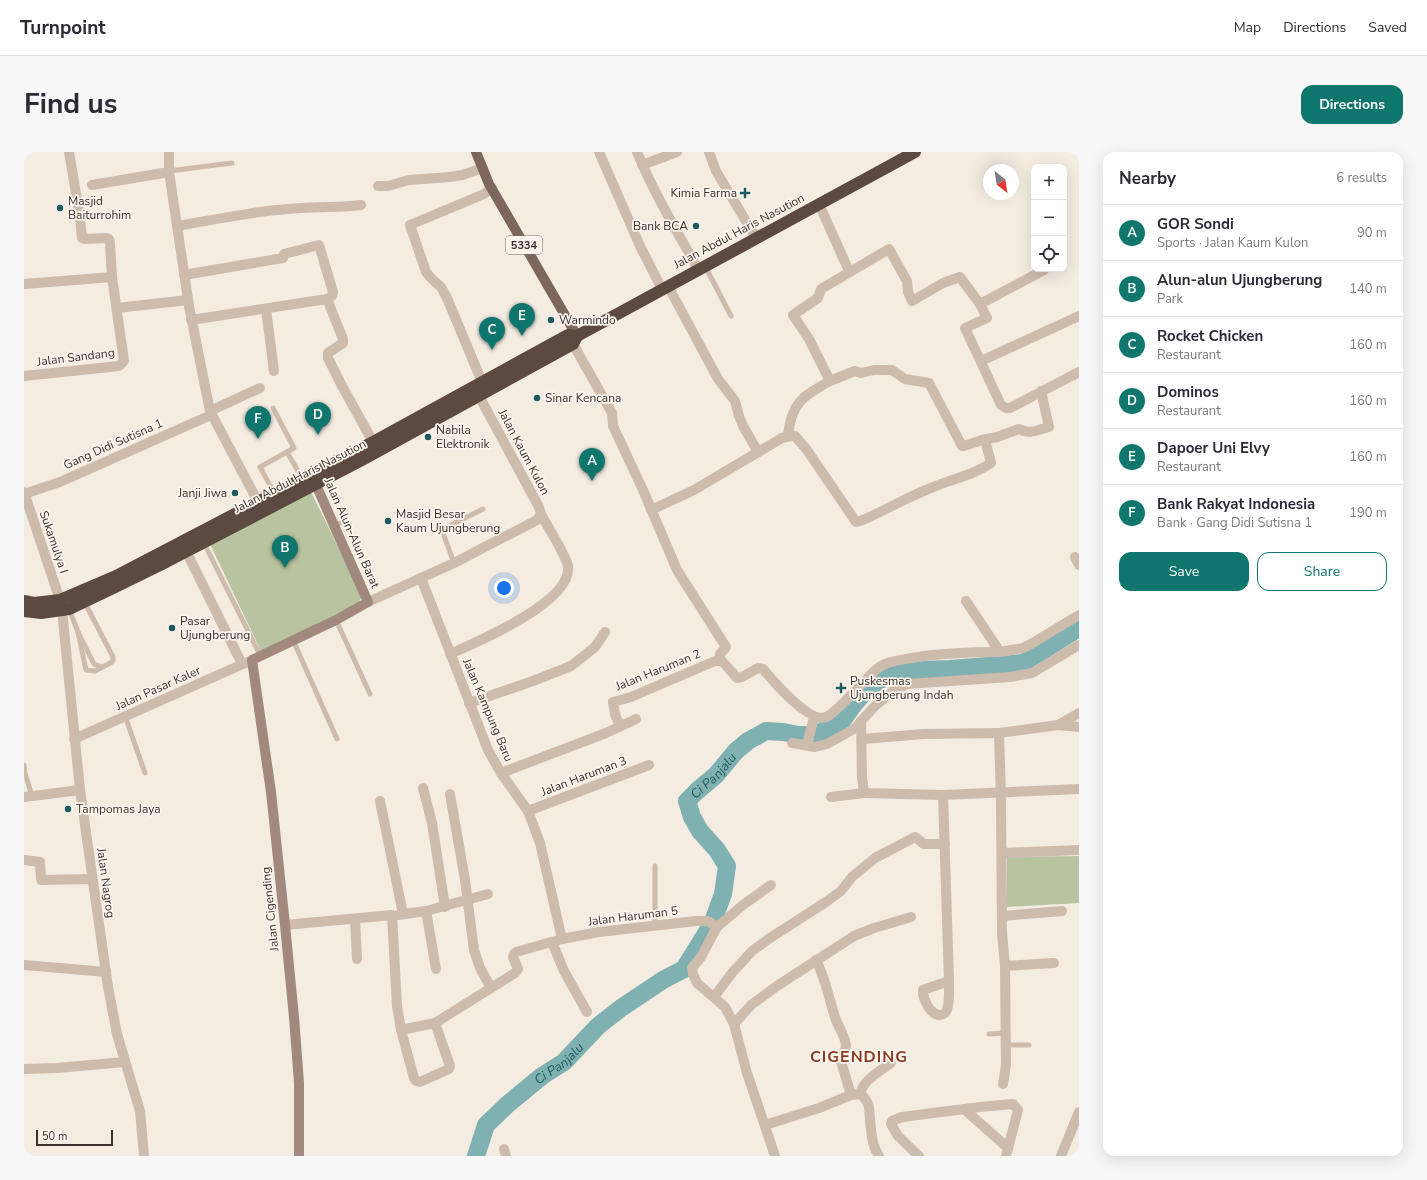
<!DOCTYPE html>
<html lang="en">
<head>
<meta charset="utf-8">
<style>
	body { margin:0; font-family:"Nunito Sans",sans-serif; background:#f7f7f7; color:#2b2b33 }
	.controls { position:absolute; right:12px; top:12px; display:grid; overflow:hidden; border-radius:8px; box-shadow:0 4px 16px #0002 }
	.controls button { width:36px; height:36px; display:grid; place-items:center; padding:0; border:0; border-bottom:1px solid #e1e1e2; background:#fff; color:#2b2b33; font:20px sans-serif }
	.compass { position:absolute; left:959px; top:12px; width:36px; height:36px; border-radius:50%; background:#fff; box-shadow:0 4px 16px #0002; rotate:150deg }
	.scale { position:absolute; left:12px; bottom:10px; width:77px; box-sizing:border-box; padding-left:4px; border:2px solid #3b302b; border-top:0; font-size:11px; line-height:14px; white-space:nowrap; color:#3b302b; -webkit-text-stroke:3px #fbf5ee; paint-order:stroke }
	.you { position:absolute; left:480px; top:436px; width:14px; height:14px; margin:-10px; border:3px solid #fff; border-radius:50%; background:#1a73e8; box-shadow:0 0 0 6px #1a73e833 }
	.badge { display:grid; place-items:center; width:26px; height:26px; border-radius:50%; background:#0f766e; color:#fff; font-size:13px; font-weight:700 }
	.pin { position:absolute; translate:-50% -33px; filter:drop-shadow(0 1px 2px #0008) }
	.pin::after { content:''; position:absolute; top:21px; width:14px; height:12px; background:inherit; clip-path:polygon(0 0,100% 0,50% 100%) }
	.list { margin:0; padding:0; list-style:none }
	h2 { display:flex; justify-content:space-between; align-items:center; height:52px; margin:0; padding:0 16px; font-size:17px }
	h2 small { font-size:13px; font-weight:400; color:#7c7c81 }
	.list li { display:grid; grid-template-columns:26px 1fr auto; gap:12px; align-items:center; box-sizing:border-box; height:56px; padding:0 16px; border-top:1px solid #e1e1e2 }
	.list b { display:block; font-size:15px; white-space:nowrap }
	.list p { margin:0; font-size:13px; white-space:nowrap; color:#7c7c81 }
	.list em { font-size:13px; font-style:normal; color:#7c7c81 }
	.actions { display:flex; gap:8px; padding:12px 16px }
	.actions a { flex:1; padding:9px 0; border:1px solid #0f766e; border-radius:12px; text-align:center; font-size:14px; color:#0f766e }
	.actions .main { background:#0f766e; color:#fff }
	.icon { flex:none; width:22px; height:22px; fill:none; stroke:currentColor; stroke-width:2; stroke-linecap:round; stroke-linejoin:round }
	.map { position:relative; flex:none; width:1055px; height:1004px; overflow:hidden; border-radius:12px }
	header { display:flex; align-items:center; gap:24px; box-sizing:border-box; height:56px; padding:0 20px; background:#fff; border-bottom:1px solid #e1e1e2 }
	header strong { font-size:19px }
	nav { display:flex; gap:22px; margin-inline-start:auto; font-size:14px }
	.intro { display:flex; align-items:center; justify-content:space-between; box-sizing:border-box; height:96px; padding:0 24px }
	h1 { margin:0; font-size:28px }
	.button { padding:10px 18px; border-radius:12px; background:#0f766e; color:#fff; font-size:14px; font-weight:700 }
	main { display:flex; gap:24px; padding:0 24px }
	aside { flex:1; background:#fff; border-radius:12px; box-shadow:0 4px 16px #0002 }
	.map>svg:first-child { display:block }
	.green { fill:#b8c4a0 }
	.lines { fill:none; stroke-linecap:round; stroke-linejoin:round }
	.river { stroke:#7fb0b2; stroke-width:18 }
	.lane { stroke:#cdbbac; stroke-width:5 }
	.street { stroke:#cdbbac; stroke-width:10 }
	.secondary { stroke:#a18a7d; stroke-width:10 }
	.primary { stroke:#7d675c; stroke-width:10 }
	.highway { stroke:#5c4a42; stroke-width:12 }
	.poi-dot { fill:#1f5a5e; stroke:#fbf5ee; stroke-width:1.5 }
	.labels { text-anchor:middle; stroke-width:3.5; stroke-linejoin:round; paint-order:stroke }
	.shield { fill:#fbf5ee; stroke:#756b66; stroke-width:1 }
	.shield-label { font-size:11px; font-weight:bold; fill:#3b302b }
	.poi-label { font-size:12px; fill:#3b302b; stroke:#fbf5ee; text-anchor:start }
	.street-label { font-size:12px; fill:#3b302b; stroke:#fbf5ee }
	.water-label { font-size:13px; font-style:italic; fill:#1f5a5e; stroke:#fbf5ee }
	.district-label { font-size:16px; font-weight:bold; letter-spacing:1px; fill:#8c3b22; stroke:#fbf5ee }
</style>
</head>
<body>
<header>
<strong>Turnpoint</strong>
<nav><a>Map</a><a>Directions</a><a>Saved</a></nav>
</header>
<div class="intro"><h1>Find us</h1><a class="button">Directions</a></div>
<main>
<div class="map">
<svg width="1055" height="1004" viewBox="0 0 1055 1004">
	<rect width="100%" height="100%" fill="#f4ebe1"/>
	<g class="green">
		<polygon points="287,340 336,439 337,446 333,453 237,499 186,392"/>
		<polygon points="1055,704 1055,751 982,755 983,705"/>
	</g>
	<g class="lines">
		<path class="river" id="s1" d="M452 1004 462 973 484 952 518 924 540 910 574 874 597 856 639 828 660 817 688 772 699 742 703 714 693 698 676 679 668 665 663 649 673 639 692 623 712 599 724 589 742 579 759 580 775 583H791L818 569 830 552 846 534 865 523 897 518 926 517 999 511 1055 476"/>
		<g class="lane">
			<polyline points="145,19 208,11"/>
			<polyline points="681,114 707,164"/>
			<polyline points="249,256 270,296 263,300"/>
			<polyline points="250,341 236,315 263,300 278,326"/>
			<polyline points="310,374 321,369"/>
			<polyline points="180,391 236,503"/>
			<polyline points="430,411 419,381 419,377 459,357"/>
			<polyline points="45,457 54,480 70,512 78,515"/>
			<polyline points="312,468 346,542"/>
			<polyline points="54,480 62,518 71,519 88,510 89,508 89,505 60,449"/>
			<polyline points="269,488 313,587"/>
			<polyline points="101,564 121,621"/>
			<polyline points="0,613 1,621 8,644"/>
			<polyline points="631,714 631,774"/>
			<polyline points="965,882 981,881"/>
			<polyline points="982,893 1005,893"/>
		</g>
		<g class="street">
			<polyline points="145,0 145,20 165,154 186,259 234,350"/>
			<polyline points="575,0 616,94 638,137"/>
			<path d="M613 0C630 41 652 78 674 117"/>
			<polyline points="685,0 692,19 732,86"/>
			<polyline points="618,13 653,0"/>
			<polyline points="68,33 145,20"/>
			<polyline points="354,34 364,34 385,28 426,25 438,23 459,16"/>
			<polyline points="795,52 825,119"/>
			<path d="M153 74C195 67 236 58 278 56 298 54 317 56 337 53"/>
			<polyline points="160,123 259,106 260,102 295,93 309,140 308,144 303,147"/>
			<polyline points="0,132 88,125"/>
			<polyline points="644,134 694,227 711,249 715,264 719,274 734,300"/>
			<polyline points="956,152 1020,118"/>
			<polyline points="93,156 164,148"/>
			<polyline points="242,157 250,219"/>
			<polyline points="167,168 303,147 319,187 319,191 304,201 304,206 318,234 349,290"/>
			<polyline points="549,192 588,261 589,274 619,338 653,418 702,495 696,502 695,508"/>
			<polyline points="957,209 1055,164"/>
			<polyline points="0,224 95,214 100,209 88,125 86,92 85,87 82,86 61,87 58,86 56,65 45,0"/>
			<polyline points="458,230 423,146 417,135 408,127 402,120 386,73 460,42 468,36"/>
			<path d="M1017 239 1025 275C1014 278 1005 283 995 277L973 285 958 288 940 294H938L905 231 881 227 868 218H850L837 221 831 219 806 229 785 187 769 163 794 146 797 137 865 97 883 129 884 140 888 149 919 131 936 125 956 152 963 166 941 176 977 253 982 256H986L1055 220"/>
			<polyline points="186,259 236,236"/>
			<path d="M764 284C767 251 779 244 806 229"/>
			<polyline points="0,340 36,448"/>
			<polyline points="0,342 36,330 187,263"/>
			<path d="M627 358 670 338 758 286 767 284H771L783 298 832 370 839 368C864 357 887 343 912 334 931 326 950 323 967 311L961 288"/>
			<polyline points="162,399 218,512"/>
			<polyline points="1051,405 1055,413"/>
			<polyline points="397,426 464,598 477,621 504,659 516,691 538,787"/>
			<polyline points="942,449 976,500 999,496 1007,492 1055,463"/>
			<polyline points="344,450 430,411 513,368 517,362 515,355 455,244"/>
			<polyline points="38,458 56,638 84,835 93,882 116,959 120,1004"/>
			<path d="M426 502C453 490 549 450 544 414 542 403 523 374 517 362"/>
			<polyline points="445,551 509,529 547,514 571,495 581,480"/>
			<polyline points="837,569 838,625 840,641 919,643 1055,637"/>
			<polyline points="1034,573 1055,561"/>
			<path d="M596 574 591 562 589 550 607 545 691 509H698L713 526 718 525 734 516 739 517C749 529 786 572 802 565 810 562 829 541 836 534 843 527 851 516 861 512 871 508 883 507 894 505 921 501 948 500 976 500"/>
			<polyline points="975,581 1034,573 1055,575"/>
			<polyline points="50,587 228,508"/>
			<polyline points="838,587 900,582 975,581 977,646 978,781 981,814 982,913 979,932"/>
			<polyline points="768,591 791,595 803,592 830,577 851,554 868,540 883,532 986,525 1008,521 1055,493"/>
			<polyline points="783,593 790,565"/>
			<polyline points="477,621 582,581 612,567"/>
			<polyline points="399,636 408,671 421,755"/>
			<polyline points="426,642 441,728 450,798 456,816 467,836"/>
			<path d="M919 643 925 829C925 837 926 856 921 861 910 870 898 848 899 838L925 829"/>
			<polyline points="0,645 56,638"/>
			<polyline points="807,645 840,641"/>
			<polyline points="356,649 379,762"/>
			<polyline points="504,659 625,613"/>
			<polyline points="978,701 1055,698"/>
			<polyline points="0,708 16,710 17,728 68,727"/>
			<polyline points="747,733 719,753 693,775 677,805 668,816 669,822 673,831 701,855 710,872 723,921 751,1004"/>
			<polyline points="402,759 412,817"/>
			<polyline points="374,763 402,759 464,742"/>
			<polyline points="978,764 1038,759"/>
			<polyline points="331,767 333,807"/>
			<polyline points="261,773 368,763 373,854 377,878 411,871 491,821 494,817 489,805 490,802 492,800 538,787 575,780 672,769 684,769 693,775"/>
			<polyline points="528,790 540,819 563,860"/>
			<path d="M792 808C802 827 805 848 812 868 815 876 822 886 822 894 822 900 817 903 817 909L827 943"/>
			<polyline points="0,813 82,820"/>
			<polyline points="981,814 1030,811"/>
			<polyline points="690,845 708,821 728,799 746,786 802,750 817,739 828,725 851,706 891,685 900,692 921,692"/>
			<polyline points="710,872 727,853 753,834 830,784 850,776 887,765"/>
			<polyline points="377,878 390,926 392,929 396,930 425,917 426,914 411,871"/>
			<polyline points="0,917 33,916 101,910"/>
			<path d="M836 942C839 928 856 919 867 911"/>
			<polyline points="940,957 984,996"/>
			<path d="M741 973 795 956 827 943 836 942C846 949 845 956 846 967 847 979 848 994 855 1004"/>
			<polyline points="480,997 482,1004"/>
			<polyline points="895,1004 874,984 867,972 868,969 878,965 956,955 989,952 994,958 982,1004"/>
			<polyline points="1037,1004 1055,960"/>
		</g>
		<polyline class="secondary" points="275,1004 275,931 270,865 261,773 247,640 228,508 312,468 344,450 289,326"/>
		<polyline class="primary" points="452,0 465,32 553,184"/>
		<g class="highway">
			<polyline points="0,449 10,451 36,448 92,424 349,290 544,183 553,184 891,0"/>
			<polyline points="0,459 17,461 45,457 89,436 142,410 338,308 549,192 553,184"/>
		</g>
	</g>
	<g class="poi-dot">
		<path d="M719 35h4v4h4v4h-4v4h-4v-4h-4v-4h4z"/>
		<circle cx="36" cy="56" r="4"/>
		<circle cx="672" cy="74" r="4"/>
		<circle cx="527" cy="168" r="4"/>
		<circle cx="513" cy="246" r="4"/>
		<circle cx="404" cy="285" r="4"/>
		<circle cx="211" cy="341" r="4"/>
		<circle cx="364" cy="369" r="4"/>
		<circle cx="148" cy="476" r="4"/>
		<path d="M815 530h4v4h4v4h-4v4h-4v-4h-4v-4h4z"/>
		<circle cx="44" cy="657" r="4"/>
	</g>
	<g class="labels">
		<rect class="shield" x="482" y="84" width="36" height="18" rx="3"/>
		<g class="shield-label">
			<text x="500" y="97">5334</text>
		</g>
		<g class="poi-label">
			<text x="713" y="45" text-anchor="end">Kimia Farma</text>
			<text x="44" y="53">Masjid<tspan x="44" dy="14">Baiturrohim</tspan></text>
			<text x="664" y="78" text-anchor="end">Bank BCA</text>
			<text x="535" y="172">Warmindo</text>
			<text x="521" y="250">Sinar Kencana</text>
			<text x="412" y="282">Nabila<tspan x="412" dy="14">Elektronik</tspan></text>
			<text x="203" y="345" text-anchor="end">Janji Jiwa</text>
			<text x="372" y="366">Masjid Besar<tspan x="372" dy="14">Kaum Ujungberung</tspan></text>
			<text x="156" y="473">Pasar<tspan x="156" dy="14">Ujungberung</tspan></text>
			<text x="826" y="533">Puskesmas<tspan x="826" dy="14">Ujungberung Indah</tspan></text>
			<text x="52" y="661">Tampomas Jaya</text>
		</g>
		<g class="street-label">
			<text transform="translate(715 79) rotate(-28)" y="4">Jalan Abdul Haris Nasution</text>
			<text transform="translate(52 205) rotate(-7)" y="4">Jalan Sandang</text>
			<text transform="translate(89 292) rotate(-24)" y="4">Gang Didi Sutisna 1</text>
			<text transform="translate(500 300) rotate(62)" y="4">Jalan Kaum Kulon</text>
			<text transform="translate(276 324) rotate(-27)" y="4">Jalan Abdul Haris Nasution</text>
			<text transform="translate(328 381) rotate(66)" y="4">Jalan Alun-Alun Barat</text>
			<text transform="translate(30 390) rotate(71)" y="4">Sukamulya I</text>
			<text transform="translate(634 518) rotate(-22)" y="4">Jalan Haruman 2</text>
			<text transform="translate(134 536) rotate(-24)" y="4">Jalan Pasar Kaler</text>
			<text transform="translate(464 558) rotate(67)" y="4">Jalan Kampung Baru</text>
			<text transform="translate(560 624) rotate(-21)" y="4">Jalan Haruman 3</text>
			<text transform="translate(82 731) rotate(82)" y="4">Jalan Nagrog</text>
			<text transform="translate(246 757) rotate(-96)" y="4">Jalan Cigending</text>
			<text transform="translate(609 764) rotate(-7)" y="4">Jalan Haruman 5</text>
		</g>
		<g class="water-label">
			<text dy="5" stroke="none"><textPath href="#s1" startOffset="513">Ci Panjalu</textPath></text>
			<text dy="5" stroke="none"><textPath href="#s1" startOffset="128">Ci Panjalu</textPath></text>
		</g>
		<g class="district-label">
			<text x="835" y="910">CIGENDING</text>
		</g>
	</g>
</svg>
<div class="controls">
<button>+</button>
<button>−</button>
<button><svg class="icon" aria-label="locate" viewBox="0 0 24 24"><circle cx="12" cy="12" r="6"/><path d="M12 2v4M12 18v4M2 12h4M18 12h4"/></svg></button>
</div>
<svg class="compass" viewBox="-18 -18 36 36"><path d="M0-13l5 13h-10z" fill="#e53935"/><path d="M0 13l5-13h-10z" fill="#7c7c81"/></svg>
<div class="scale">50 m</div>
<div class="you"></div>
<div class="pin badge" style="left:568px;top:329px">A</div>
<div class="pin badge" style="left:261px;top:416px">B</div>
<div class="pin badge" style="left:468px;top:198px">C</div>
<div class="pin badge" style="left:294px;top:283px">D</div>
<div class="pin badge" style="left:498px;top:184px">E</div>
<div class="pin badge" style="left:234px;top:287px">F</div>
</div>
<aside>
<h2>Nearby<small>6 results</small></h2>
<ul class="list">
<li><span class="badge">A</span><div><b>GOR Sondi</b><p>Sports · Jalan Kaum Kulon</p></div><em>90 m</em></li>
<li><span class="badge">B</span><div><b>Alun-alun Ujungberung</b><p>Park</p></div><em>140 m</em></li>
<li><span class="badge">C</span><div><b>Rocket Chicken</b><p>Restaurant</p></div><em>160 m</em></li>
<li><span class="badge">D</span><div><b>Dominos</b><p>Restaurant</p></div><em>160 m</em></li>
<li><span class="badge">E</span><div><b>Dapoer Uni Elvy</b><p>Restaurant</p></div><em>160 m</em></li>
<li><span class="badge">F</span><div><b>Bank Rakyat Indonesia</b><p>Bank · Gang Didi Sutisna 1</p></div><em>190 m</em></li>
</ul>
<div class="actions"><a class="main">Save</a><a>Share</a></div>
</aside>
</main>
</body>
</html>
